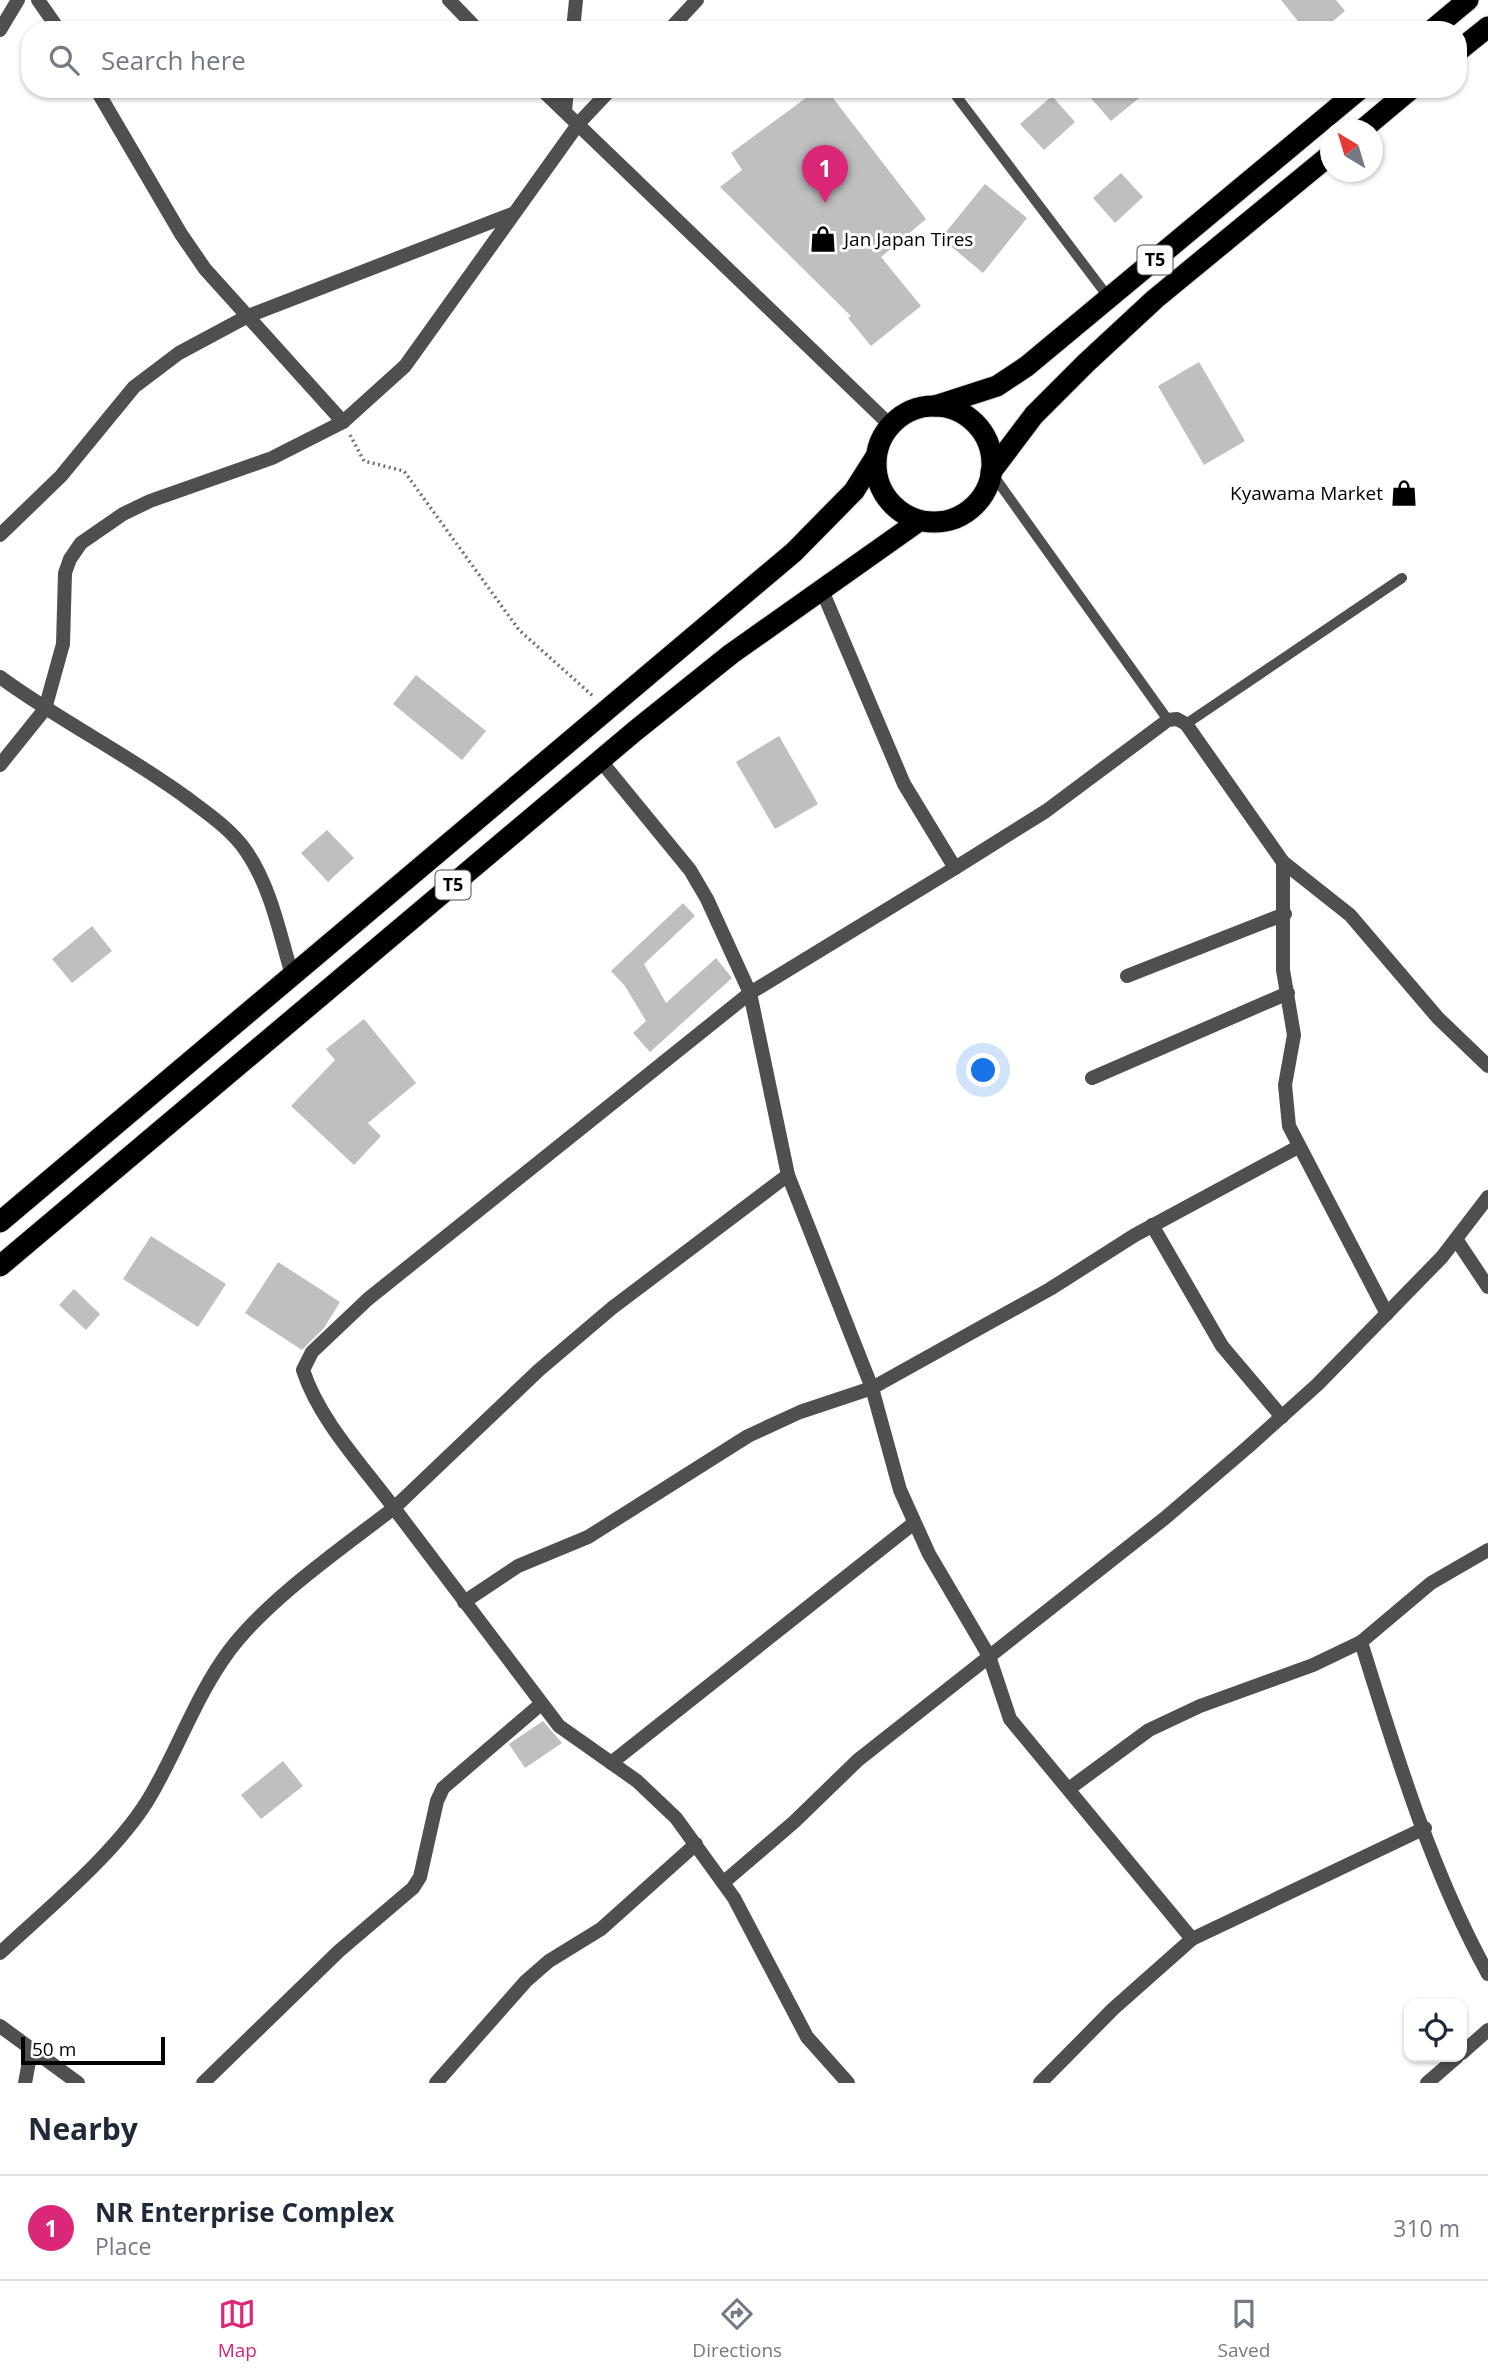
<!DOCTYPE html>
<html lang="en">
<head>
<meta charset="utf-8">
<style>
	body { margin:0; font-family:"Open Sans",sans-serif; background:#f2f2f3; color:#1f2937 }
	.controls { position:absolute; right:21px; bottom:21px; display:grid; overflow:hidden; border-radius:14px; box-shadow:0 2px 5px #0004 }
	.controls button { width:63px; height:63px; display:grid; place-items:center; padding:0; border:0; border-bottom:2px solid #e0e1e3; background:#fff; color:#1f2937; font:35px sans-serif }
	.compass { position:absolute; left:1320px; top:119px; width:63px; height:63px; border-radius:50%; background:#fff; box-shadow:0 2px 5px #0004; rotate:322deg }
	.scale { position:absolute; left:21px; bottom:18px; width:144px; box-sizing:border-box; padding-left:7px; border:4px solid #000; border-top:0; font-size:19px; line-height:24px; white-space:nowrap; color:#000; -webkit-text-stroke:5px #fff; paint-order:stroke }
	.you { position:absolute; left:984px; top:1071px; width:24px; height:24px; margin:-18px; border:5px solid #fff; border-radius:50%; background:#1a73e8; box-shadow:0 0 0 10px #1a73e833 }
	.badge { display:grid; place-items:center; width:46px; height:46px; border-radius:50%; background:#db2777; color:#fff; font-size:23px; font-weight:700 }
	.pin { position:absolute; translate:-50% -58px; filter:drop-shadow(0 2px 4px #0008) }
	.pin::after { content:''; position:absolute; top:37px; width:24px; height:21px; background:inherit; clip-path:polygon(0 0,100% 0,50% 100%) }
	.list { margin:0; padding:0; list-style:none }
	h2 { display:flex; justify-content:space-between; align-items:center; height:91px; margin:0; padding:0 28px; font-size:30px }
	h2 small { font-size:23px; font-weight:400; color:#747a83 }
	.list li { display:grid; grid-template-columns:46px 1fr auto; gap:21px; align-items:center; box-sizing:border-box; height:105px; padding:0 28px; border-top:2px solid #e0e1e3 }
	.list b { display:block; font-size:26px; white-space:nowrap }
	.list p { margin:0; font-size:23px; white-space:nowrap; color:#747a83 }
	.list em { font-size:23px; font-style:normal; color:#747a83 }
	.icon { flex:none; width:38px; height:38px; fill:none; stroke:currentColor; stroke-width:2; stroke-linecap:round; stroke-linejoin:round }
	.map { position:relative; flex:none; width:1488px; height:2083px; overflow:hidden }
	.search { position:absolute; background:#fff; box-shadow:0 2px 5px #0004; left:21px; right:21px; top:21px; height:77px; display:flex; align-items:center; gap:18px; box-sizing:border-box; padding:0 24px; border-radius:28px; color:#747a83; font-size:26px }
	.sheet { height:196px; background:#fff }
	nav { display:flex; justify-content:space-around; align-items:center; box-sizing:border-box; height:98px; border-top:2px solid #e0e1e3; background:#fff; font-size:19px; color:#747a83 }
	nav a { display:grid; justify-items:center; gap:4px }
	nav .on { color:#db2777 }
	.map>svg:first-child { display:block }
	.building { fill:#bfbfbf }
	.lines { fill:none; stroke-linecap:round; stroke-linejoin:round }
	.highway-casing { stroke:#dbdbdb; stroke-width:23 }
	.path { stroke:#717171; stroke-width:3.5; stroke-dasharray:2 3.5; stroke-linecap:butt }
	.lane { stroke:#4f4f4f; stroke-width:10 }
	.street { stroke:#4f4f4f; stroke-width:14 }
	.highway { stroke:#000; stroke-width:21 }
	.labels { text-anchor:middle; stroke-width:6; stroke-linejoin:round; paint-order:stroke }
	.shield { fill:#fff; stroke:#4c4c4c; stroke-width:2 }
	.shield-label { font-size:18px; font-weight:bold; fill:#000 }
	.poi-label { font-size:19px; fill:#000; stroke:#fff; text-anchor:start }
</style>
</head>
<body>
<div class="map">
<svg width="1488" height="2083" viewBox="0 0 1488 2083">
	<rect width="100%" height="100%" fill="#fff"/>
	<g class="building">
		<polygon points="1281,0 1336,0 1345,11 1322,30 1305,30"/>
		<polygon points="818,89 826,89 926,219 881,257 921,306 871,346 848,318 851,316 720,187 742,170 731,153"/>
		<polygon points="1100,89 1150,89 1111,121 1090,97"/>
		<polygon points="1052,96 1075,122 1044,150 1020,124"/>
		<polygon points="1121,173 1143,197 1115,223 1093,198"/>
		<polygon points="985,184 1027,218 983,273 941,238"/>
		<polygon points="1199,362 1245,441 1204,465 1158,386"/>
		<polygon points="416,675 486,731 462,760 393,704"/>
		<polygon points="779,736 818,804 775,829 736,762"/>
		<polygon points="327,830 354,858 328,882 301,853"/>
		<polygon points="683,903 695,916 644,964 666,1003 716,958 732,978 650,1052 633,1033 646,1021 625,986 611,971"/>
		<polygon points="92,926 112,951 72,983 52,959"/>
		<polygon points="364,1019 416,1083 368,1123 381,1136 354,1165 291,1106 335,1060 326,1049"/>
		<polygon points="151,1236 226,1284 198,1327 123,1279"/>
		<polygon points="278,1262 340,1302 324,1328 302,1350 245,1313"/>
		<polygon points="74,1289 100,1314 86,1330 59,1305"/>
		<polygon points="543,1721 562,1743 525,1768 509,1744"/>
		<polygon points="283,1761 303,1786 261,1819 241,1795"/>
	</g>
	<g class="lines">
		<defs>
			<g id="highway">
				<polyline points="1432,30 1468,0"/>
				<polyline points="1458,51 1488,27"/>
				<polyline points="1362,130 1411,89"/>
				<circle cx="934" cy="464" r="58"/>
				<polyline points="935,406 997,386 1027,366 1360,89"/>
				<polyline points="991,472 1034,415 1086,363 1155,299 1330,155"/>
				<polyline points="0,1222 794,552 854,491 875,458"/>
				<polyline points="0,1266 635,731 731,654 919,521"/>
			</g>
		</defs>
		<use href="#highway" class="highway-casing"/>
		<polyline class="path" points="350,435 364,461 404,471 519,630 594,697"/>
		<g class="lane">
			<polyline points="951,89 1109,298"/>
			<polyline points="991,472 1168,720"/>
			<polyline points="1186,724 1402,578"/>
		</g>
		<g class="street">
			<polyline points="38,0 59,30"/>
			<polyline points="449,0 478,30"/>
			<polyline points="0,30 18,0"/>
			<polyline points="573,30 576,0"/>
			<polyline points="669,30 697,0"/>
			<polyline points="96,89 181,234 205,269 343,422"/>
			<polyline points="541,89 890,425"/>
			<polyline points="565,111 567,89"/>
			<polyline points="0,535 61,476 134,387 179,353 248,316 512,214"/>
			<polyline points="821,588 904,784 955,868 1046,811 1168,720 1177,719 1186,724 1283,862 1350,915 1438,1018 1488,1066"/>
			<path d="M0 677C60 721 127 754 187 798 207 813 232 830 246 851 271 887 280 935 292 975"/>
			<polyline points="600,760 690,870 707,899 750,993 788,1175 872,1388 900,1490 929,1554 989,1656 1010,1719 1192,1939 1113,2009 1040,2083"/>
			<polyline points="0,765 45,709 63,644 65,573 70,559 81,543 123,514 150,501 272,458 343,422 405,366 579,123 611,89"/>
			<polyline points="1283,862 1283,970 1294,1035 1285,1085 1289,1126 1387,1314"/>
			<polyline points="1127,976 1285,914"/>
			<polyline points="1092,1078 1288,993"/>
			<polyline points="788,1175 612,1308 539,1370 394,1508 559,1726 637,1781 676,1818 734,1898 807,2037 848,2083"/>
			<polyline points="1152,1225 1222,1346 1282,1417"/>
			<polyline points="1456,1239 1488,1287"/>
			<polyline points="464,1602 518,1566 588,1537 748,1436 800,1412 872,1388 1050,1289 1135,1235 1298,1147"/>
			<path d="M1361 1642C1396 1754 1431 1871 1488 1974"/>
			<polyline points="611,1763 914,1523"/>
			<polyline points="1070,1788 1149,1730 1200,1706 1313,1665 1361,1642 1431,1583 1488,1550"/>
			<polyline points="724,1882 794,1822 858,1760 1165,1518 1249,1446 1318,1384 1442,1257 1488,1197"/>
			<polyline points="1192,1939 1425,1828"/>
			<path d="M0 1953C47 1909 114 1855 148 1800 177 1752 195 1697 229 1651 268 1599 342 1548 394 1508 363 1466 319 1420 303 1370L312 1352 368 1299 750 993 955 868"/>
			<polyline points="0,2026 78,2083"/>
			<polyline points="1462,2053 1488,2030"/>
			<polyline points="25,2083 31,2051"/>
			<polyline points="203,2083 339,1951 413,1888 420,1877 437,1801 443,1788 541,1704"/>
			<polyline points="436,2083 526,1981 549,1961 601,1929 696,1844"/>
			<polyline points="1427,2083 1457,2057"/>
		</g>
		<use href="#highway" class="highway"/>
	</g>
	<defs>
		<symbol id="shop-bare" viewBox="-9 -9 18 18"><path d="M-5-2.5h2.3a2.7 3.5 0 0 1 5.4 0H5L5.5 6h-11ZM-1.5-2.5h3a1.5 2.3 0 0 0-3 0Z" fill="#000" stroke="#fff" stroke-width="2.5" paint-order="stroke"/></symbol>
	</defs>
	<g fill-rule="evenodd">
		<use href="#shop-bare" x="804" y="220" width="38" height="38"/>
		<use href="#shop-bare" x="1385" y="474" width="38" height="38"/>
	</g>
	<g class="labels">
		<g class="shield">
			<rect x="1137.5" y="245.5" width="35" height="29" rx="5"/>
			<rect x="435.5" y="870.5" width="35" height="29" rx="5"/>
		</g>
		<g class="shield-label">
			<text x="1155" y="266">T5</text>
			<text x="453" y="891">T5</text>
		</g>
		<g class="poi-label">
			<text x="844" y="246">Jan Japan Tires</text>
			<text x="1383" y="500" text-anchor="end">Kyawama Market</text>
		</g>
	</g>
</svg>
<div class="controls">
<button><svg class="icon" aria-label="locate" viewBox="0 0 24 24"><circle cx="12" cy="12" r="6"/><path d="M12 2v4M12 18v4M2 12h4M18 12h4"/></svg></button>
</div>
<svg class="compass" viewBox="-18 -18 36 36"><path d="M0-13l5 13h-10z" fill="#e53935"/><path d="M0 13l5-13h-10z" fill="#747a83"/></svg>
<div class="scale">50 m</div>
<div class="you"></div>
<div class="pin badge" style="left:825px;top:203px">1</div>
<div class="search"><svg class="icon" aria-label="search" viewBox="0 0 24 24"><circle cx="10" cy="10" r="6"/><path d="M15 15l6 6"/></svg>Search here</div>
</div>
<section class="sheet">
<h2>Nearby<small></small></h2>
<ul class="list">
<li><span class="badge">1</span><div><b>NR Enterprise Complex</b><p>Place</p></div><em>310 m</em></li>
</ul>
</section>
<nav>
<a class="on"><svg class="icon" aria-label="map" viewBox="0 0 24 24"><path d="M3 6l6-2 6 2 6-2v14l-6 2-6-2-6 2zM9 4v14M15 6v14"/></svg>Map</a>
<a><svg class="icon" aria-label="directions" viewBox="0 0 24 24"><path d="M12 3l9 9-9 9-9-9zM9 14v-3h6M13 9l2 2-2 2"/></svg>Directions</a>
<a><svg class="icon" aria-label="saved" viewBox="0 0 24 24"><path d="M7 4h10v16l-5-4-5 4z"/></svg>Saved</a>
</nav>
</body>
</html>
